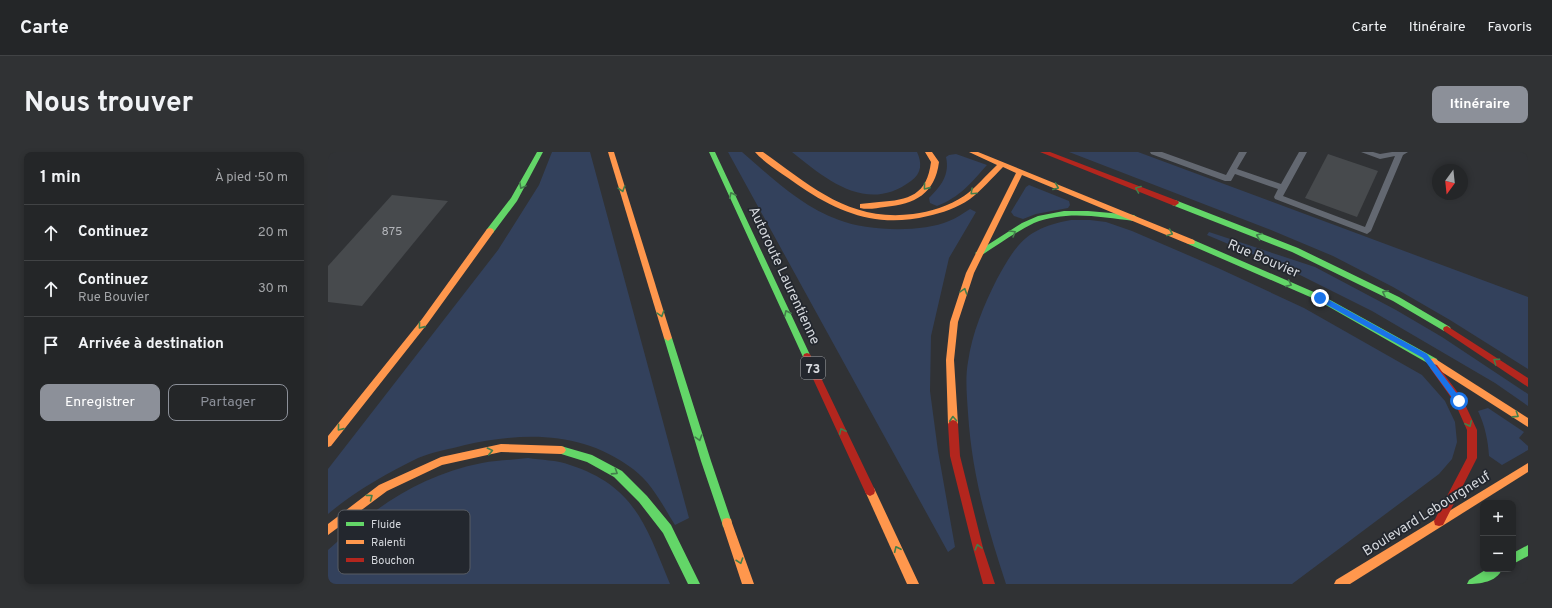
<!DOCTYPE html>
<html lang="fr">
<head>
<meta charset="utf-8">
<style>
	body { margin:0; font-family:Overpass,sans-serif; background:#303234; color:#f1f3f6 }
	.controls { position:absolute; right:12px; bottom:12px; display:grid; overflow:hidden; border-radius:8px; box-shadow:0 2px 6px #0003 }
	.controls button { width:36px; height:36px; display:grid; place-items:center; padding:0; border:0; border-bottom:1px solid #414345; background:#242628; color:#f1f3f6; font:20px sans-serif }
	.compass { position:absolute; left:1104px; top:12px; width:36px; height:36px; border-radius:50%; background:#242628; box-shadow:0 2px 6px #0003; rotate:195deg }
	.stop { position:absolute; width:12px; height:12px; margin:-9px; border:3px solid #1a73e8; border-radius:50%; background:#fff }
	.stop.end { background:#1a73e8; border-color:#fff; box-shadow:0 1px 4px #0008 }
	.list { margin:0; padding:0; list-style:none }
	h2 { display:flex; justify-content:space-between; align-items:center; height:52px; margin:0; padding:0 16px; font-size:17px }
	h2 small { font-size:13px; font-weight:400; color:#a3a5a8 }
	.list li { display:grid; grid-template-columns:26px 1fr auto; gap:12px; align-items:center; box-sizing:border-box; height:56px; padding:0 16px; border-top:1px solid #414345 }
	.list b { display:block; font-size:15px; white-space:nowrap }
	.list p { margin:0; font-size:13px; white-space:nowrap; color:#a3a5a8 }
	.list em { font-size:13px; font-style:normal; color:#a3a5a8 }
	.actions { display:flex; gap:8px; padding:12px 16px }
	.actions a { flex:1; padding:9px 0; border:1px solid #8c9099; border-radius:8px; text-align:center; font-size:14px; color:#8c9099 }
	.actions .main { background:#8c9099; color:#fff }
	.icon { flex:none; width:22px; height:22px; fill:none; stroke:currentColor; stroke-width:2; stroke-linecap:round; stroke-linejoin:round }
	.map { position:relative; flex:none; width:1200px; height:432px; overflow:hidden; border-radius:8px }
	header { display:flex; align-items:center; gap:24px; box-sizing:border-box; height:56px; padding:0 20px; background:#242628; border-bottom:1px solid #414345 }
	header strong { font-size:19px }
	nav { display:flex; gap:22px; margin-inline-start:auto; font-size:14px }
	.intro { display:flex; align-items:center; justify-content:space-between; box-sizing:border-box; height:96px; padding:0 24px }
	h1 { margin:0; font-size:28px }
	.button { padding:10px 18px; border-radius:8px; background:#8c9099; color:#fff; font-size:14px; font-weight:700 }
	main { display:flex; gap:24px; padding:0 24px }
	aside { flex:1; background:#242628; border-radius:8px; box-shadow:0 2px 6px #0003 }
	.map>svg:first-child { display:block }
	.green { fill:#33415c }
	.building { fill:#474a4d }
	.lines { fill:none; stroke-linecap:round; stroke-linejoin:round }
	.lane { fill:#636871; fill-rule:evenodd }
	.fast { fill:#63d668; fill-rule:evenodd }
	.slow { fill:#ff974d; fill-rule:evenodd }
	.jam { fill:#b3261e; fill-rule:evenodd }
	.oneway { stroke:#437e4b }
	.route { fill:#1a73e8 }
	.labels { text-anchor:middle; stroke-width:3.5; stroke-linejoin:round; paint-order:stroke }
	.number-label { font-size:12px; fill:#b2b4b9 }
	.shield { fill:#23272e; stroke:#a0a3a8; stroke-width:1 }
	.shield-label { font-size:13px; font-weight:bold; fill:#d5d8dd }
	.street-label { font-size:14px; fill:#d5d8dd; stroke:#23272e }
	.key { fill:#23272e; stroke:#585c63; stroke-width:1 }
	.key-label { font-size:11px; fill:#d5d8dd }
</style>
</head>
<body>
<header>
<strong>Carte</strong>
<nav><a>Carte</a><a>Itinéraire</a><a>Favoris</a></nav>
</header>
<div class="intro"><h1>Nous trouver</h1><a class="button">Itinéraire</a></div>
<main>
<aside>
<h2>1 min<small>À pied · 50 m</small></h2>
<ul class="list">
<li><svg class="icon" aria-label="ahead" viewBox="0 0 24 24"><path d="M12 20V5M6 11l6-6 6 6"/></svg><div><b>Continuez</b></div><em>20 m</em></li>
<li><svg class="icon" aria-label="ahead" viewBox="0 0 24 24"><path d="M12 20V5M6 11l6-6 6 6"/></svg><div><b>Continuez</b><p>Rue Bouvier</p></div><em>30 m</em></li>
<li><svg class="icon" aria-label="arrive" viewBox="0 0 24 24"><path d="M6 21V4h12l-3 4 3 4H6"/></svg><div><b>Arrivée à destination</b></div></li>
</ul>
<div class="actions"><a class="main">Enregistrer</a><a>Partager</a></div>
</aside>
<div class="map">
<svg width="1200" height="432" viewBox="0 0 1200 432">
	<rect width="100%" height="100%" fill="#303235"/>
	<g class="green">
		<path d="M224 0H262L361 366 347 373C335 354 324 331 305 317 254 279 197 280 137 293 122 297 104 300 90 306 59 321 26 340 0 362V317L170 98 211 33Z"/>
		<path d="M400 0H414C443 25 474 55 511 68 539 79 593 81 621 69 629 66 635 61 642 57L648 60 621 106 603 184 602 239 610 299 627 395 620 400Z"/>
		<path d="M464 0H589C594 11 594 21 583 29 539 62 499 28 464 0Z"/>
		<polygon points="741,0 810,0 1200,145 1200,217 1122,168 1065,135 1005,104 943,78"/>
		<path d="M628 2 659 13C643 31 632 45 609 54L602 51 601 46C613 34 622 23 618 5L621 3Z"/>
		<polygon points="701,33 741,49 742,53 740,56 708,62 695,67 686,64 683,60 698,35"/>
		<path d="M743 68H762L778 70 804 79 890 116 976 156 1094 223 1117 249 1127 270 1129 290 1124 307 1111 322 964 432H678C659 374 644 323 640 261 639 245 637 226 640 210 644 181 656 153 669 127 689 90 700 76 743 68Z"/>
		<polygon points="881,80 987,115 1068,158 1114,185 1200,242 1200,254 1167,231 1044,159 962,118 879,83"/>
		<path d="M1160 256 1196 280 1191 286 1200 294V298L1174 313 1161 304C1160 288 1157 274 1150 259Z"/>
		<path d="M200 306C213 308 229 308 242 313 307 334 318 374 342 432H0V398C46 356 92 323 154 311 169 308 185 308 200 306Z"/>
	</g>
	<g class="building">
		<polygon points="1000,2 1050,19 1029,65 977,46"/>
		<polygon points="64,43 120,49 34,154 0,150 0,114"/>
	</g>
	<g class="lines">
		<polygon class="lane" points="822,0 834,0 898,23 911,0 919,0 909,17 953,32 971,0 979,0 955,44 1037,75 1067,4 1052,7 1033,0 1045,0 1052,2 1064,0 1080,0 1075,3 1043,79 1039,82 947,47 946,45 950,37 907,22 903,29 897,29 823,2"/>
		<g class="fast">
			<polygon points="209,0 215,0 189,49 165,81 159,81 158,79 159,77 183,46"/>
			<polygon points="381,0 387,0 483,205 482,208 476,208 475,205"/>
			<polygon points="847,48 970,96 1071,145 1122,175 1123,177 1122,179 1116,179 1065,149 964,100 844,53 844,49"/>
			<path d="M736 59H760L806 63 810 66 806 69C773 65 738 58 706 71 688 80 671 92 654 103L651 104 647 101 694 71 710 64Z"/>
			<polygon points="863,87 995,144 1109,207 1110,210 1109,213 1103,213 989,148 860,92 859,90 860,88"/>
			<polygon points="340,183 344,186 383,309 404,371 403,375 399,376 395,375 394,371 373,309 336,186"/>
			<polygon points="233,294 264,303 294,319 319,344 343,373 372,432 360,432 335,381 311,350 286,325 259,310 230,301 228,298 230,295"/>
			<polygon points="1200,393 1200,404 1185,412 1185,401"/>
			<path d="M1159 417H1174C1169 430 1152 432 1139 432L1141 428Z"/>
		</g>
		<g class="slow">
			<polygon points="280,0 286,0 344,186 340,189 336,186"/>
			<path d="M427 0H435C483 34 521 70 585 62 602 60 621 54 636 44 648 36 658 23 669 13L641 0H650L866 88 867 90 866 92H860L694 23 646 121 630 170 626 208 630 272 628 275 625 276 622 275 620 272 618 208 622 170 638 121 688 21 675 15C664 26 654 38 642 47 629 56 614 61 600 64 551 76 513 62 473 35 461 26 436 11 427 0Z"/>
			<path d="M597 0H604L611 10C607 42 587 52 557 55 549 56 540 58 532 56V52C538 51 545 51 551 50 581 48 599 43 603 10Z"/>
			<polygon points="162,76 165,77 166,79 165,81 100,171 3,294 0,295 0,284 94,167 159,77"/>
			<polygon points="1106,206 1200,266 1200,275 1103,213 1102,210 1103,207"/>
			<polygon points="173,292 233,294 236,295 238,298 236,301 233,302 173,300 114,313 59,339 0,383 0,372 51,333 113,305"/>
			<polygon points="1200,311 1200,320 1022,432 1006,432 1008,428"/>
			<polygon points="542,334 546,336 591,432 579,432 537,339 538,336"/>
			<polygon points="399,366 403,367 404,371 426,432 414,432 394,371 395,367"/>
		</g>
		<g class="jam">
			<polygon points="712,0 722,0 850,49 851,51 847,54 844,53"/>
			<polygon points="1119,174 1200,226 1200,235 1116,179 1115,177 1116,175"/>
			<polygon points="479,201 482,202 483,205 546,336 547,339 546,342 542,344 538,342 475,205 476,202"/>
			<polygon points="1106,212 1109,213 1134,246 1149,278 1149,306 1115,373 1111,374 1107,373 1106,369 1139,306 1139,278 1127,251 1102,216 1103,213"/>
			<polygon points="625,268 628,269 630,272 632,304 655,396 667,432 655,432 645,396 622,304 620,272 622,269"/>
		</g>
	</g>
	<defs><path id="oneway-chevron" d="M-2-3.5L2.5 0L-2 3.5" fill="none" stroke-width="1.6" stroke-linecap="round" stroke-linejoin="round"/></defs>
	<g class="oneway">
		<use href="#oneway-chevron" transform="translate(194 34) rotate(118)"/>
		<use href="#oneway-chevron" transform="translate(598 35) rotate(129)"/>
		<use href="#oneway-chevron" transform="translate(728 35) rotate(22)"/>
		<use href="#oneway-chevron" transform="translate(294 37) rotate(73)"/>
		<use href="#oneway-chevron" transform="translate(810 37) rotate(-159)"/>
		<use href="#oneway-chevron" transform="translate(645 40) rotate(137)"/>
		<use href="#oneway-chevron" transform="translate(404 43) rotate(-115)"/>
		<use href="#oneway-chevron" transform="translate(685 81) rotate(-31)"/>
		<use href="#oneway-chevron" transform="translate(842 81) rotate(23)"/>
		<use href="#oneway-chevron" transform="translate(931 84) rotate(-159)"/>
		<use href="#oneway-chevron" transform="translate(961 132) rotate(24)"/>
		<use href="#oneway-chevron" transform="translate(636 139) rotate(-72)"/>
		<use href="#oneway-chevron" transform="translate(1057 141) rotate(-153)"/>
		<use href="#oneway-chevron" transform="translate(459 161) rotate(-115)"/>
		<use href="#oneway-chevron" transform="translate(333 162) rotate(73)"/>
		<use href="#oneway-chevron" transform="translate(93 174) rotate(129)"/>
		<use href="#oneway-chevron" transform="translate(1168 209) rotate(-146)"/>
		<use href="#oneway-chevron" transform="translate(1188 263) rotate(33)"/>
		<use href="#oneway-chevron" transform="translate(625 267) rotate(-93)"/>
		<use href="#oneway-chevron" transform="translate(1141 272) rotate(65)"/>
		<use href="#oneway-chevron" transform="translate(12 276) rotate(129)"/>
		<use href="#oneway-chevron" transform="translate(514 279) rotate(-115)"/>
		<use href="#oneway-chevron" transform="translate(371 286) rotate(73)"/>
		<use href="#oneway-chevron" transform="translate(162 299) rotate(-12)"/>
		<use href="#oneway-chevron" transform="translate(287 320) rotate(33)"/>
		<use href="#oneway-chevron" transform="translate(42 345) rotate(-37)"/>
		<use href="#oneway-chevron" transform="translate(650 395) rotate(-105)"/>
		<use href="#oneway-chevron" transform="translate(569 397) rotate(-115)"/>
		<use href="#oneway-chevron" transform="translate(412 409) rotate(71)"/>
	</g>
	<polygon class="route" points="990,144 994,144 1099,202 1133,247 1133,251 1128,251 1095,206 990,148"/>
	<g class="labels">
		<g class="number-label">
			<text x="64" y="83">875</text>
		</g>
		<rect class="shield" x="473" y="205" width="24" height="22" rx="3"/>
		<g class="shield-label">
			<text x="485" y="221">73</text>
		</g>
		<g class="street-label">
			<text transform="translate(936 106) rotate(23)" y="5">Rue Bouvier</text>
			<text transform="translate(457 123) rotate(65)" y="5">Autoroute Laurentienne</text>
			<text transform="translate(1098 361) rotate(-32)" y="5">Boulevard Lebourgneuf</text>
		</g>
	</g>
	<rect x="10" y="358" width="132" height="64" rx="6" class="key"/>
	<rect x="18" y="370" width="18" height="4" fill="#63d668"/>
	<rect x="18" y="388" width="18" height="4" fill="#ff974d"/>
	<rect x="18" y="406" width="18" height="4" fill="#b3261e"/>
	<g class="key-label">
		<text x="43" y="376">Fluide</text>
		<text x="43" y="394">Ralenti</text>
		<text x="43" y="412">Bouchon</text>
	</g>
</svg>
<div class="controls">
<button>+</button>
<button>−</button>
</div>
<svg class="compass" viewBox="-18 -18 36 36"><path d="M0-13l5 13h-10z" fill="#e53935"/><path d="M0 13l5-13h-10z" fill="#a3a5a8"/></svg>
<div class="stop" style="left:1131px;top:249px"></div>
<div class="stop end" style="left:992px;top:146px"></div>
</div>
</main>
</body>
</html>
